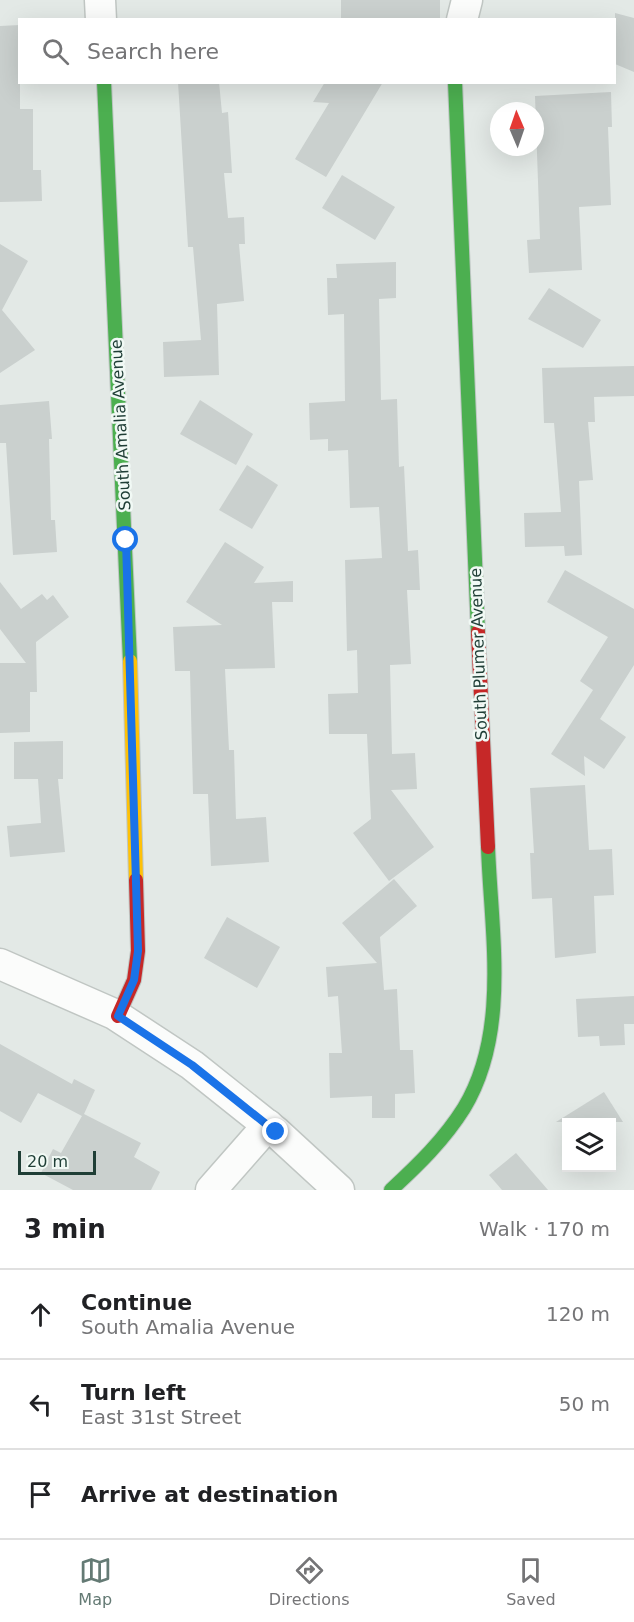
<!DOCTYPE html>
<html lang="en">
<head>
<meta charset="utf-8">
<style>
	body { margin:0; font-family:"DejaVu Sans",sans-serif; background:#f6f6f6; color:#202124 }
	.controls { position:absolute; right:18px; bottom:18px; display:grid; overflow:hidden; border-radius:0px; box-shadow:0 6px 24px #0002 }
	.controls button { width:54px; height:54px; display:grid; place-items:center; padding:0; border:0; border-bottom:2px solid #e0e0e0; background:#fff; color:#202124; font:30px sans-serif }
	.compass { position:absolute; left:490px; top:102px; width:54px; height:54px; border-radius:50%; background:#fff; box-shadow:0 6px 24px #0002; rotate:358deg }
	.scale { position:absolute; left:18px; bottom:15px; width:78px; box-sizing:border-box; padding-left:6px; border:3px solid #1f3e36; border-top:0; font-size:16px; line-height:21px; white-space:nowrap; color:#1f3e36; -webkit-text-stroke:4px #f1f9f5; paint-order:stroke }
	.stop { position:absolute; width:18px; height:18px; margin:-14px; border:4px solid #1a73e8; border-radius:50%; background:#fff }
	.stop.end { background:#1a73e8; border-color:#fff; box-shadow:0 2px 6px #0008 }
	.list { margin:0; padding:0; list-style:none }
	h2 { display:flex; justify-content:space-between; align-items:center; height:78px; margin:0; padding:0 24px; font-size:26px }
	h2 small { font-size:20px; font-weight:400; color:#757577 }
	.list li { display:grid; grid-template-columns:39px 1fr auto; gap:18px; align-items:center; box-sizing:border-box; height:90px; padding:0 24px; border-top:2px solid #e0e0e0 }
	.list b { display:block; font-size:22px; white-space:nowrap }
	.list p { margin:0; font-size:20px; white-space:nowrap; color:#757577 }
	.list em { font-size:20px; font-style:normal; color:#757577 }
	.icon { flex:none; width:33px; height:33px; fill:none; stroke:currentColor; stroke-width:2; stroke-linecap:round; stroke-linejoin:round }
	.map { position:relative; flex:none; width:634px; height:1190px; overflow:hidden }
	.search { position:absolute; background:#fff; box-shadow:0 6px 24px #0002; left:18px; right:18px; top:18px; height:66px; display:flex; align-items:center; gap:15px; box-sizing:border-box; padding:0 21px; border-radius:0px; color:#757577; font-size:22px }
	.sheet { height:348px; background:#fff }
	nav { display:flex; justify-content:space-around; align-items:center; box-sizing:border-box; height:84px; border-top:2px solid #e0e0e0; background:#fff; font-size:16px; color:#757577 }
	nav a { display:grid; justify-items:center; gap:3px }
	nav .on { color:#647a74 }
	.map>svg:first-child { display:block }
	.building { fill:#cad0ce }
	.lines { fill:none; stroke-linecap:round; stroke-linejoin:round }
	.street-casing { stroke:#c0c6c3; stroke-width:33 }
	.fast-casing { stroke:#bfc7c4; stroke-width:16 }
	.slow-casing { stroke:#bfc7c4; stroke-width:16 }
	.jam-casing { stroke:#bfc7c4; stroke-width:16 }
	.street { stroke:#fbfcfb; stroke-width:30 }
	.fast { stroke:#4caf50; stroke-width:14 }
	.slow { stroke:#ffc107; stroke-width:14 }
	.jam { stroke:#c62828; stroke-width:14 }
	.route { stroke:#1a73e8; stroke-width:8 }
	.labels { text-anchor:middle; stroke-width:5; stroke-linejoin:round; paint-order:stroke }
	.street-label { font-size:16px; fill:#1f3e36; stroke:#f1f9f5 }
</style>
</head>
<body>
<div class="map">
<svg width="634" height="1190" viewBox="0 0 634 1190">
	<rect width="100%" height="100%" fill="#e3e9e6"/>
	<g class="building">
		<polygon points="341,0 440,0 440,18 341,20"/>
		<polygon points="615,13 634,18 634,72 615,64"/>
		<polygon points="20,25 20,109 33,109 33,170 41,170 42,201 0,202 0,26"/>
		<polygon points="178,82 219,82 222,113 228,112 232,173 224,173 228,218 244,217 245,244 239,244 244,301 217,304 219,375 164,377 163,342 201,340 193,247 188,247"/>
		<polygon points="325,82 383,82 326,177 295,159 329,103 313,102"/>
		<polygon points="611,92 612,127 608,127 611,205 579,207 582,270 529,273 527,240 540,239 535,96"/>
		<polygon points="342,175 395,207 375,240 322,208"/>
		<polygon points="0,244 28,261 2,310 35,350 0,373"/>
		<polygon points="396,262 396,298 379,299 381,400 397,399 399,467 404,466 408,551 418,550 420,590 407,590 411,664 390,665 392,754 415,753 417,789 391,790 434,847 389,881 353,833 371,819 367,734 329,734 328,694 358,693 357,650 347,651 345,560 382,558 379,507 350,508 348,450 328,451 328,439 310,440 309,403 345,401 344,314 328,315 327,278 337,278 336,264"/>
		<polygon points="549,288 601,320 583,348 528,319"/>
		<polygon points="634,366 634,396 594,397 595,422 588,422 593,480 579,481 582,555 565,556 564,546 525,547 524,513 561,512 554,423 544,423 542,368"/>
		<polygon points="200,400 253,434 236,465 180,434"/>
		<polygon points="49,401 52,439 49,439 51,520 55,520 57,552 13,555 6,443 0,443 0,405"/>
		<polygon points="247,465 278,485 252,529 219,510"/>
		<polygon points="225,542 264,567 254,583 293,581 293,602 272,602 275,668 225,669 229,750 234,750 236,819 266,817 269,862 211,866 208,794 193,794 190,671 175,671 173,627 222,625 186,602"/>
		<polygon points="565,570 634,609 634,665 600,719 626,737 604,769 584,756 585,776 551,754 593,690 580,681 608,637 547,602"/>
		<polygon points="0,582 21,609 42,594 47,600 53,595 69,617 36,642 37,692 30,692 30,732 0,733 0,663 26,663 0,629"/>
		<polygon points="63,741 63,779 58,779 65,852 10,857 7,826 41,823 38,779 14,779 14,742"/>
		<polygon points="585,785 589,850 612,849 614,895 594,896 596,953 555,958 552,898 532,899 530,853 534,853 530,788"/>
		<polygon points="394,879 417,906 380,937 384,990 397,989 400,1050 413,1050 415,1093 395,1094 395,1118 372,1118 372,1096 330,1098 329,1053 342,1053 338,996 328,997 326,967 377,963 342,923"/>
		<polygon points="227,917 280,947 257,988 204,958"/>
		<polygon points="634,996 634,1024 624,1024 625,1045 600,1046 599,1036 578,1037 576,999"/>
		<polygon points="0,1044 72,1084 74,1079 95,1090 84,1114 141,1143 134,1157 160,1172 151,1190 73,1190 41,1173 53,1149 61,1153 82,1116 38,1093 21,1123 0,1111"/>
		<polygon points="604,1092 623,1122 556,1122"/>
		<polygon points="516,1153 548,1190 502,1190 489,1175"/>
	</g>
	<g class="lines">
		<defs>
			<g id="street">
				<polyline points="100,0 101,20"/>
				<polyline points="462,20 467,0"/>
				<polyline points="0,964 114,1014 192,1065 276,1132 339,1190"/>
				<polyline points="211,1190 268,1125"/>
			</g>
			<g id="fast">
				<polyline points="104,82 130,661"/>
				<polyline points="455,82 478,632"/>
				<path d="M391 1190C418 1165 444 1140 464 1108 510 1032 491 932 488 847"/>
			</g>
			<polyline id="slow" points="130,661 136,880"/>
			<g id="jam">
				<polyline points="478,632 488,847"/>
				<polyline points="118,1016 134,980 138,951 136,880"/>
			</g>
		</defs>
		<use href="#street" class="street-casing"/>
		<use href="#fast" class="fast-casing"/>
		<use href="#slow" class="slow-casing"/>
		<use href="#jam" class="jam-casing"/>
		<use href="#street" class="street"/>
		<use href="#fast" class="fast"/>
		<use href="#slow" class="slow"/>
		<use href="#jam" class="jam"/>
	</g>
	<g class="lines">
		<polyline class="route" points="126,540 138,951 134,980 118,1016 192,1065 276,1132"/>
	</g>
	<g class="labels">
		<g class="street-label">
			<text transform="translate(120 425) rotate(-93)" y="6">South Amalia Avenue</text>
			<text transform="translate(478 654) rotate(-92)" y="6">South Plumer Avenue</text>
		</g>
	</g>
</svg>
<div class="controls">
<button><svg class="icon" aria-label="layers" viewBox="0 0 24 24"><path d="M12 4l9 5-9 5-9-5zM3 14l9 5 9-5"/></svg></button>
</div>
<svg class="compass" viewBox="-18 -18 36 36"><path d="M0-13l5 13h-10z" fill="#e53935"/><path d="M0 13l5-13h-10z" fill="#757577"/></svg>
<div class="scale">20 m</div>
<div class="stop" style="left:126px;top:540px"></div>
<div class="stop end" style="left:276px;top:1132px"></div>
<div class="search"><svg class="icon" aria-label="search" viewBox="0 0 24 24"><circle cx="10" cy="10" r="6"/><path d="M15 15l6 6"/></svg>Search here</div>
</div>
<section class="sheet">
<h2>3 min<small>Walk · 170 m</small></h2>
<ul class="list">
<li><svg class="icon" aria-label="ahead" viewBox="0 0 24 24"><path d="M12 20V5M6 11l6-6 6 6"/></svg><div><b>Continue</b><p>South Amalia Avenue</p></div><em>120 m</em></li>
<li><svg class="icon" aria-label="left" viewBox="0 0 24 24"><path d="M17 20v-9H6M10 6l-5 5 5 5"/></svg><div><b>Turn left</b><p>East 31st Street</p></div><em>50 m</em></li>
<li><svg class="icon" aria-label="arrive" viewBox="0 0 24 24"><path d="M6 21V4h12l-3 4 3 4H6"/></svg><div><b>Arrive at destination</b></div></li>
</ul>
</section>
<nav>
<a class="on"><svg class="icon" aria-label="map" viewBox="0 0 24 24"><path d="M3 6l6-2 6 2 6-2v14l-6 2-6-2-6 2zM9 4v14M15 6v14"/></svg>Map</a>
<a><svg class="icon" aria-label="directions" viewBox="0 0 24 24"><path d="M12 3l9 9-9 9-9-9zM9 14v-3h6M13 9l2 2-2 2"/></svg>Directions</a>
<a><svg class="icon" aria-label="saved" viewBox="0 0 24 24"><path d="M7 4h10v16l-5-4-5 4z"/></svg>Saved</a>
</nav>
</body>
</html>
